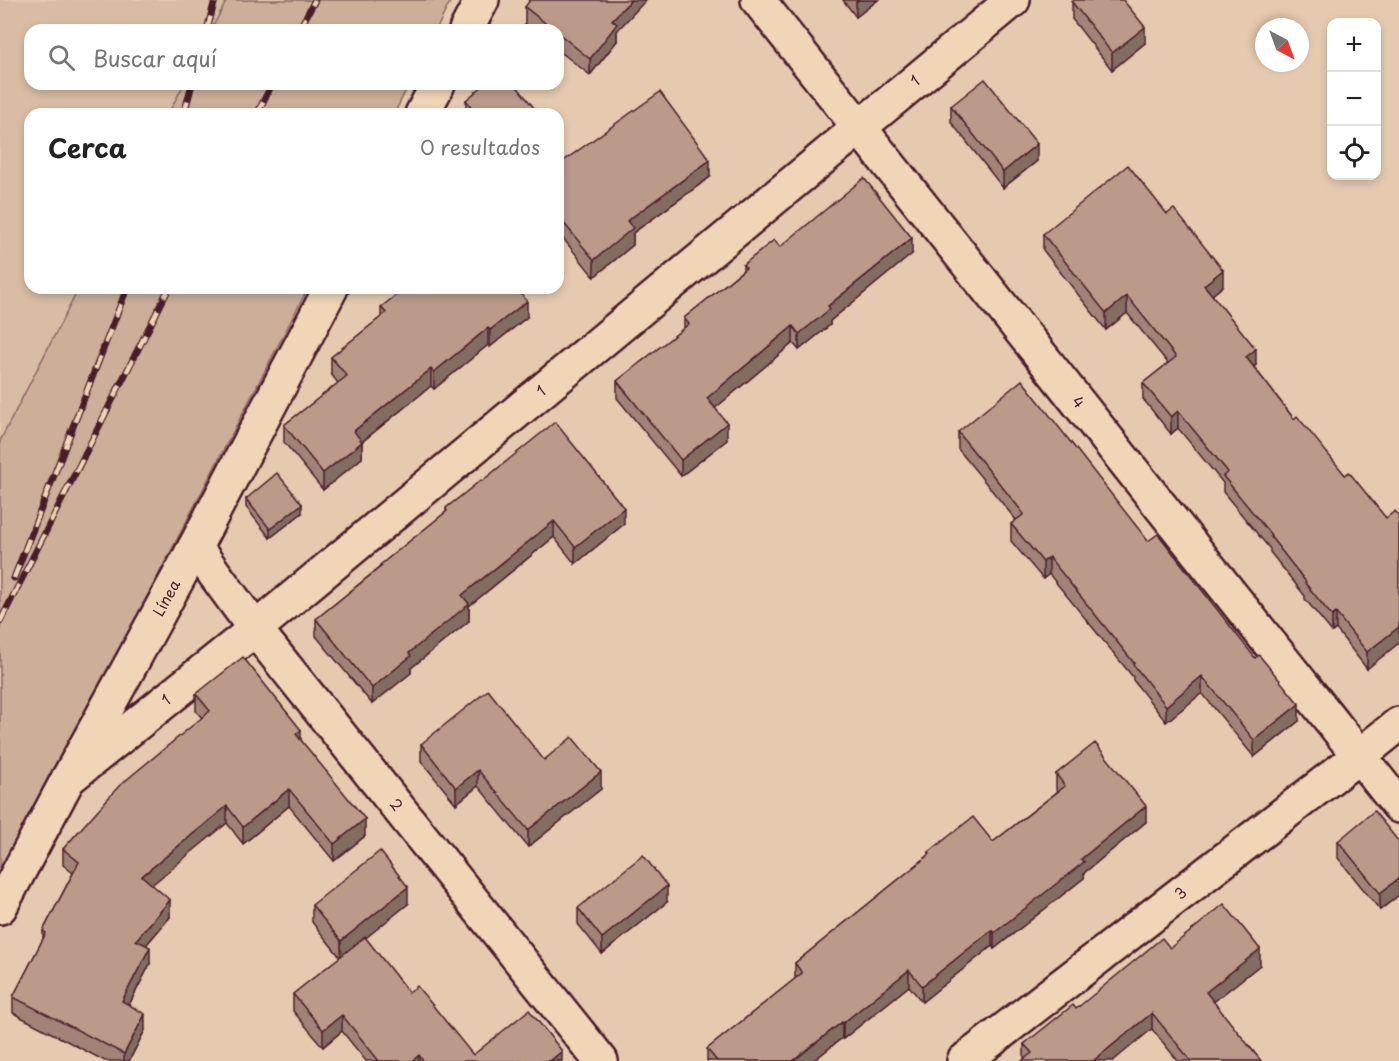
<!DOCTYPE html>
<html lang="es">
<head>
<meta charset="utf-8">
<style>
	body { margin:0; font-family:"Playpen Sans",sans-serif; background:#f6f6f6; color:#222 }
	.controls { position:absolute; right:18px; top:18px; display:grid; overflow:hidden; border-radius:12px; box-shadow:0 3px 9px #0003 }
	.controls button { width:54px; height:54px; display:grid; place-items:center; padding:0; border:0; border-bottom:2px solid #e0e0e0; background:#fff; color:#222; font:30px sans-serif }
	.compass { position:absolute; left:1255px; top:18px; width:54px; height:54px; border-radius:50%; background:#fff; box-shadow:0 3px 9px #0003; rotate:139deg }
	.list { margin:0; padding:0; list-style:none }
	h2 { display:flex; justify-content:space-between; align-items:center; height:78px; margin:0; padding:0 24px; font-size:26px }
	h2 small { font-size:20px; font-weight:400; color:#767676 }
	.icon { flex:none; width:33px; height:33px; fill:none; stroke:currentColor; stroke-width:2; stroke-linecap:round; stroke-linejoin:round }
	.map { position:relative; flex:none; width:1399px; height:1061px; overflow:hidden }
	.search { position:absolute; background:#fff; box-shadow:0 3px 9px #0003; left:24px; top:24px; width:540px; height:66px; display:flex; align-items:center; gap:15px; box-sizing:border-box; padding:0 21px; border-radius:18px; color:#767676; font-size:22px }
	.panel { position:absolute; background:#fff; box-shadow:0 3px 9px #0003; left:24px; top:108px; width:540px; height:186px; border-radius:18px }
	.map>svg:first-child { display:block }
	.built { fill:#d9bca4 }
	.green { fill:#ccae99; stroke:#8b6662; stroke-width:1.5 }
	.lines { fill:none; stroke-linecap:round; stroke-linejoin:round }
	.minor-casing { stroke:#4a1f2b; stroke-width:38 }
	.minor { stroke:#f0d5b7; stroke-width:33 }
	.rail-casing { stroke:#4a1f2b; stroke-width:7 }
	.rail { stroke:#f0d5b7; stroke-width:4.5; stroke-dasharray:14; stroke-linecap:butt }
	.wall { fill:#a18477; stroke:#4a1f2b; stroke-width:1.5 }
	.shaded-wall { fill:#836c61; stroke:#4a1f2b; stroke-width:1.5 }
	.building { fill:#bb9a8a; stroke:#4a1f2b; stroke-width:1.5 }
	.labels { text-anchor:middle; stroke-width:6; stroke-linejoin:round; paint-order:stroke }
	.street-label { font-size:15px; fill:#4a1f2b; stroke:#f0d5b7 }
</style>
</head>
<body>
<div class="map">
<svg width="1399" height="1061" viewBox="0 0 1399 1061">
	<rect width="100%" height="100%" fill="#e6caaf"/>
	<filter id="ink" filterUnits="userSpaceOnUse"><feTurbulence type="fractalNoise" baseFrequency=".0167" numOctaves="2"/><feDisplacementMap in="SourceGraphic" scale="12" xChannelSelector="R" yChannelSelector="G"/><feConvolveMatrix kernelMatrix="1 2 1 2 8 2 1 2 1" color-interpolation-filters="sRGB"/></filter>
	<g filter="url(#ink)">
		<polygon class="built" points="0,0 227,0 211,30 30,30 30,84 184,84 168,114 30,114 30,288 79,288 0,441"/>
		<g class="green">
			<polygon points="227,0 451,0 436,30 211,30"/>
			<polygon points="184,84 409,84 394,114 168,114"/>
			<polygon points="79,288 308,288 0,879 0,441"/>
		</g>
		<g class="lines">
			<defs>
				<g id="minor">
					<path id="s1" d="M758 0 1399 806"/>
					<polyline points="466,30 482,0"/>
					<polyline points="422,114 438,84"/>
					<path id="s2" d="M195 547 255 629 601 1061"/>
					<path id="s3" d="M68 779 255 629 1013 0"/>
					<path id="s4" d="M0 907 68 779 195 547 331 288"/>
					<path id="s5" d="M964 1061 1359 756 1399 724"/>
				</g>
			</defs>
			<use href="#minor" class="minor-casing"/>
			<use href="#minor" class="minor"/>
			<defs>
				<g id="rail">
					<polyline points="207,30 215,0"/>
					<polyline points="299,30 315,0"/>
					<polyline points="184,114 192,84"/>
					<polyline points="257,114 272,84"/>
					<polyline points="14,578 127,288"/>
					<polyline points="0,622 169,288"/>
				</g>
			</defs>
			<use href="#rail" class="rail-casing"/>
			<use href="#rail" class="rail"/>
		</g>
		<g class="wall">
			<polygon points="843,0 878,0 856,17"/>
			<polygon points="1072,2 1145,43 1112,70 1072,19"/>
			<polygon points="525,7 617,31 617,41 590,75 558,50 558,30 533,30 525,24"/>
			<polygon points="466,100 539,114 466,114"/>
			<polygon points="951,106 1037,161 1003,188 951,122"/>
			<polygon points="558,165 710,177 633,233 633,245 594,277 558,232"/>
			<polygon points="1043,234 1223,286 1212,295 1256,365 1254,367 1294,419 1345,475 1386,518 1367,669 1336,629 1332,632 1305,599 1305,596 1270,552 1270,549 1223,492 1223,483 1178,428 1171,434 1143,399 1143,383 1168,363 1127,313 1106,330 1043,250"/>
			<polygon points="780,247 912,254 830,321 830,325 799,350 793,343 715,408 727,440 681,476 617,398 617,381 684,328 684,318 743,270 743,265"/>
			<polygon points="381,307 527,317 490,347 488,345 434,389 431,386 362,442 362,458 323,490 284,442 284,425 338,383 331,374 331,357 381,317"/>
			<polygon points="958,432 1148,541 1299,721 1254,757 1202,693 1166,722 1133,680 1133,677 1049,574 1043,579 1011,541 1011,524 1016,520 958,449"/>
			<polygon points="482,481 624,524 575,564 554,537 469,606 469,621 411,668 411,673 372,704 316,636 316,619 380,567 380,565 446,512 446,508"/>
			<polygon points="246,499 302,513 270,538 246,507"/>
			<polygon points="196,694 301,740 365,836 334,861 289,806 243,844 227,823 151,884 170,917 146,945 150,964 129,1005 145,1030 129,1061 105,1061 13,1013 13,997 43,939 43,931 73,873 63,865 63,849 202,718 196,711"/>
			<polygon points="421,744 544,760 601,789 528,847 478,786 456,804 421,761"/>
			<polygon points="1056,774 1146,822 1084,873 1084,878 994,949 992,946 922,1002 909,986 843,1039 842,1038 813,1061 707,1061 707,1049 795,979 795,963 929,855 929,852 993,842 1057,792 1056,790"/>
			<polygon points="1338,841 1399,842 1399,895 1380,910 1338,858"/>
			<polygon points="667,902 602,954 578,924 578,908"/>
			<polygon points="408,904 365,938 409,993 473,1055 562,1061 366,1061 342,1031 323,1047 293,1011 293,994 340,957 312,922 312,905"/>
			<polygon points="1170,948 1260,965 1213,1002 1261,1061 1178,1061 1152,1029 1024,1059 1024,1044 1076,1009"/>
		</g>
		<g class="shaded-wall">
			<polygon points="631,0 646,0 617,31 617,41 590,75 590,59 612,20"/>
			<polygon points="859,0 878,0 856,17 856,2"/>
			<polygon points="1145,27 1145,43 1112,70 1112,53"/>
			<polygon points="1037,144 1037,161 1003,188 1003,172"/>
			<polygon points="710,160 710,177 633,233 633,245 594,277 594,260 627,221"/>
			<polygon points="912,238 912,254 830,321 830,325 799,350 799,334 828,306"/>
			<polygon points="1223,270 1223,286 1204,302 1204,285"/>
			<polygon points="1127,296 1127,313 1106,330 1106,313"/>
			<polygon points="527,301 527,317 490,347 490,330"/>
			<polygon points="793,326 793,343 707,415 707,398"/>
			<polygon points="488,328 488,345 434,389 434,372"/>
			<polygon points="1256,349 1256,365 1246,373 1246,357"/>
			<polygon points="431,369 431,386 354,448 354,431"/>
			<polygon points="1178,411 1178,428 1171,434 1171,417"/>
			<polygon points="727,423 727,440 681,476 681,460"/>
			<polygon points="362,442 362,458 323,490 323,473"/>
			<polygon points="302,504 302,513 270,538 270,529"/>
			<polygon points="624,508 624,524 575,564 575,547"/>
			<polygon points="554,521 554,537 469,606 469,621 411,668 411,673 372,704 372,688 409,653 462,595"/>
			<polygon points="1049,557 1049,574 1043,579 1043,562"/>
			<polygon points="1336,613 1336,629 1332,632 1332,616"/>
			<polygon points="1399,627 1399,643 1367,669 1367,652"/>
			<polygon points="1202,676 1202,693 1166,722 1166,706"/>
			<polygon points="1299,704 1299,721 1254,757 1254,740"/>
			<polygon points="301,730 301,747 296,734"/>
			<polygon points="478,770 478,786 456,804 456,788"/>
			<polygon points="601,772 601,789 528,847 528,830"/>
			<polygon points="289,789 289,806 243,844 243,827"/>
			<polygon points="227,806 227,823 142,893 142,876"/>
			<polygon points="1146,806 1146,822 1084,873 1084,878 994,949 994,933 1081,859"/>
			<polygon points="365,819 365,836 334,861 334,844"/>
			<polygon points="1399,878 1399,895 1380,910 1380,893"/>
			<polygon points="667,886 667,902 602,954 602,938"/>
			<polygon points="408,887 408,904 341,958 341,941"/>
			<polygon points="170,900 170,917 136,957 136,940"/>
			<polygon points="992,930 992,946 922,1002 922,986"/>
			<polygon points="150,947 150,964 122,1018 122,1001"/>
			<polygon points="1260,949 1260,965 1206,1008 1206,992"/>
			<polygon points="909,970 909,986 843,1039 843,1023"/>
			<polygon points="1152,1013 1152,1029 1113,1061 1093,1061"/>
			<polygon points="145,1014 145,1030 129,1061 124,1061 124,1054"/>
			<polygon points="342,1015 342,1031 323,1047 323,1030"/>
			<polygon points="842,1022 842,1038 813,1061 793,1061"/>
			<polygon points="562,1051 562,1061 550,1061"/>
			<polygon points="419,1055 419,1061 412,1061"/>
		</g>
		<g class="building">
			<polygon points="530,0 631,0 612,20 617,24 590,59 558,33 558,30 554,30 525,7"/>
			<polygon points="1074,0 1123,0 1145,27 1112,53 1072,2"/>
			<polygon points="985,79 1037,144 1003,172 951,106"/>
			<polygon points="485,84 515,84 539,114 475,114 476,113 466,100"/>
			<polygon points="660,92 710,160 627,221 633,228 594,260 558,216 558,165"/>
			<polygon points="1128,165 1167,214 1174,209 1223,270 1204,285 1256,349 1246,357 1294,419 1297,416 1345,475 1349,472 1386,518 1395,511 1399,516 1399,627 1367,652 1336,613 1332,616 1305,583 1306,582 1270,536 1271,535 1223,476 1228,472 1178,411 1171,417 1143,383 1176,357 1127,296 1106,313 1043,234"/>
			<polygon points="864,178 912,238 828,306 830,309 799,334 793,326 707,398 727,423 681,460 617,381 689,324 684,318 746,268 743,265 774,240 780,247"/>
			<polygon points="405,288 517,288 527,301 490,330 488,328 434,372 431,369 354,431 362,442 323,473 284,425 347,376 331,357 386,313 381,307"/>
			<polygon points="1022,380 1148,541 1158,534 1255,658 1259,655 1299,704 1254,740 1202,676 1166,706 1133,664 1134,663 1049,557 1043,562 1011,524 1024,514 958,432"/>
			<polygon points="555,422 624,508 575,547 554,521 462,595 469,604 409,653 411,656 372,688 316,619 382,566 380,565 447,511 446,508 481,480 482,481"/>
			<polygon points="277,473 302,504 270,529 246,499"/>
			<polygon points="243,657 301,730 296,734 365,819 334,844 289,789 243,827 227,806 142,876 170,900 136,940 150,947 122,1001 145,1014 124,1054 13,997 46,933 43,931 79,862 63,849 119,786 210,711 196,694"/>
			<polygon points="488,690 544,760 572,737 601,772 528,830 478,770 456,788 421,744"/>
			<polygon points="1095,743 1146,806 1081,859 1084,862 994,933 992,930 922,986 909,970 843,1023 842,1022 793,1061 717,1061 707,1049 802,973 795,963 930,854 929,852 973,817 993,842 1065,786 1056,774"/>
			<polygon points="1374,811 1399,842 1399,878 1380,893 1338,841"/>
			<polygon points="380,851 408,887 341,941 312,905"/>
			<polygon points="643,855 667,886 602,938 578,908"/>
			<polygon points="1224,904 1260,949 1206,992 1261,1061 1191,1061 1152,1013 1093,1061 1022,1061 1032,1053 1024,1044 1073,1005 1076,1009 1162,938 1170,948"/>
			<polygon points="365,937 409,993 417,986 473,1055 529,1010 562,1051 550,1061 423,1061 419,1055 412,1061 379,1061 342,1015 323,1030 293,994"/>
		</g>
	</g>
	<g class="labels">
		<g class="street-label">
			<text dy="5" stroke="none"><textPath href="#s3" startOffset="1098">1</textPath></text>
			<text dy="5" stroke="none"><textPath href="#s3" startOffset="612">1</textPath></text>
			<text dy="5" stroke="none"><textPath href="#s1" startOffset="514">4</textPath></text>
			<text dy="5" stroke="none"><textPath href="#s4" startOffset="351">Línea</textPath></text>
			<text dy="5" stroke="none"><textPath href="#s3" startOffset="126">1</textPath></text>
			<text dy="5" stroke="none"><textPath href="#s2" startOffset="327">2</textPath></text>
			<text dy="5" stroke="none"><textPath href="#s5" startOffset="274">3</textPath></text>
		</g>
	</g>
</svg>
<div class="controls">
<button>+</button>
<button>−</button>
<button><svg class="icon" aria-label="locate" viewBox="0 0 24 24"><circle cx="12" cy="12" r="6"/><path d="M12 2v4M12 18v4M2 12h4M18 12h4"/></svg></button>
</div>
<svg class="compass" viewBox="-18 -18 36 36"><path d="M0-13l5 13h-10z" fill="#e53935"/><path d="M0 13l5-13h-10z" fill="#767676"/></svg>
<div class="search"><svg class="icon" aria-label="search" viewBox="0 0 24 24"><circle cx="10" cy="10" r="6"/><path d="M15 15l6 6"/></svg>Buscar aquí</div>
<section class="panel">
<h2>Cerca<small>0 resultados</small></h2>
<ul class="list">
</ul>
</section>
</div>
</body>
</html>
